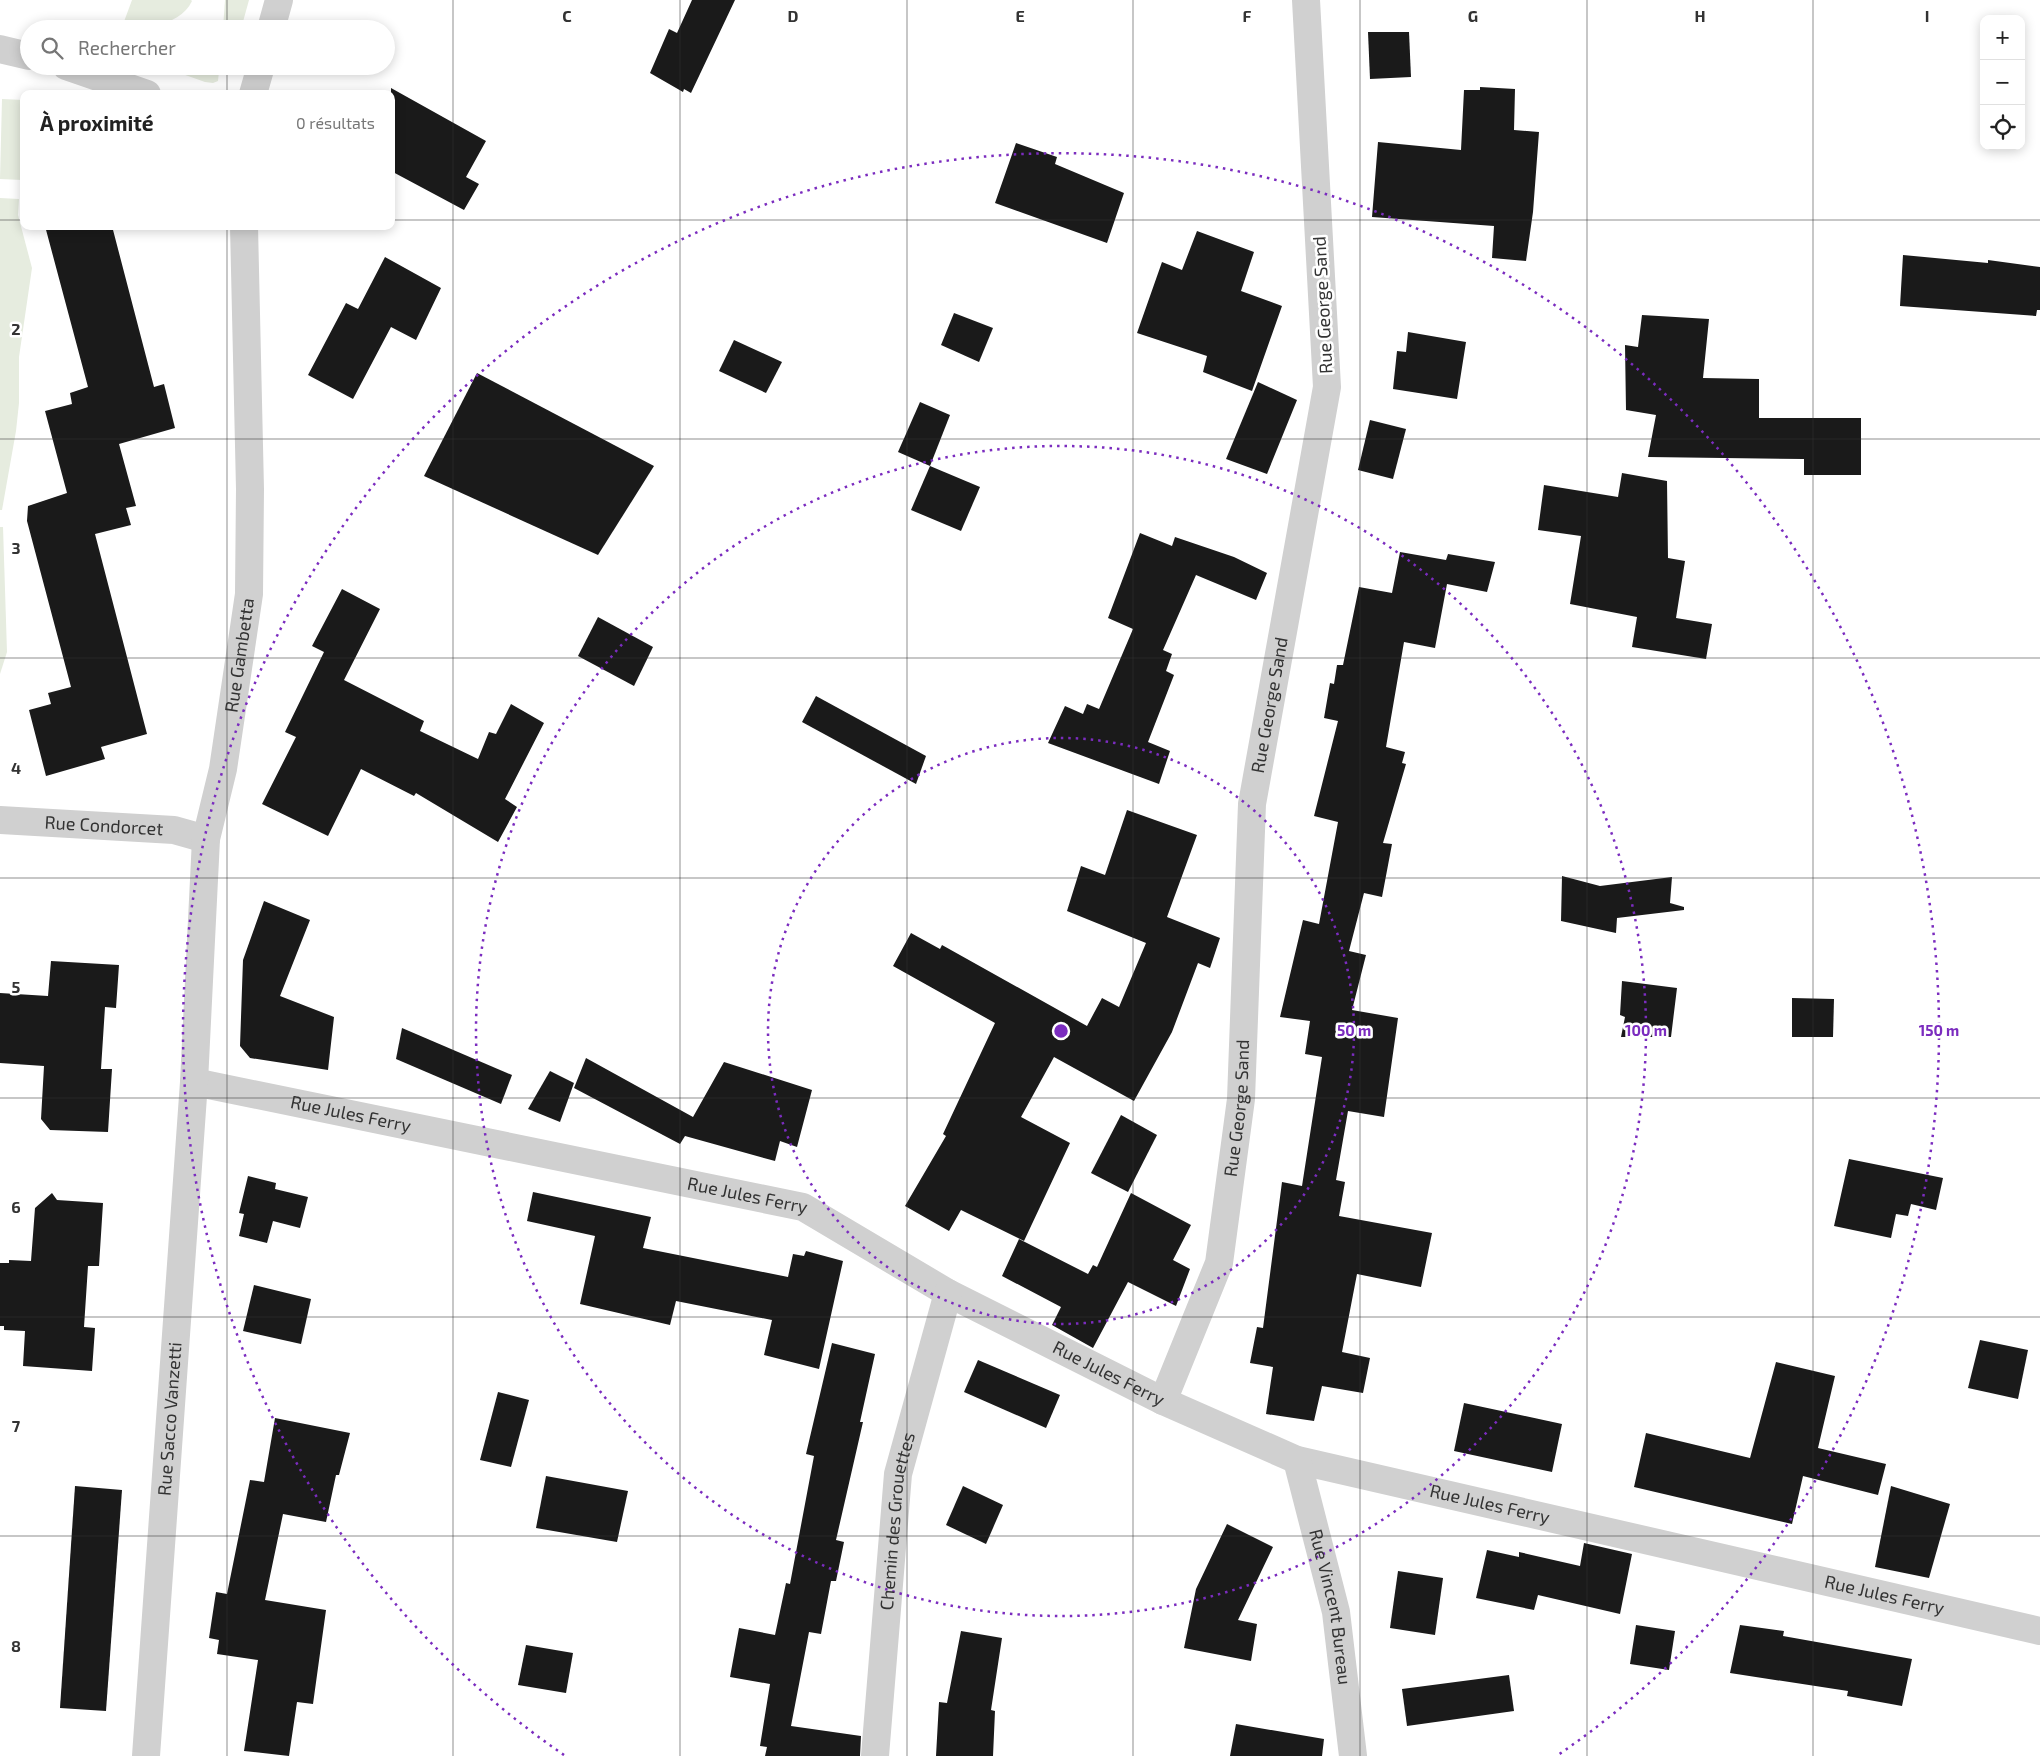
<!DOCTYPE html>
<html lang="fr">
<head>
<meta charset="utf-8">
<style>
	body { margin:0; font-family:"Exo 2",sans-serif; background:#f6f6f6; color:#222 }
	.controls { position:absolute; right:15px; top:15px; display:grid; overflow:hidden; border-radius:10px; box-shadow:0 2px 12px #0003 }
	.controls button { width:45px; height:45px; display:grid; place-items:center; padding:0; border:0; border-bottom:1px solid #e0e0e0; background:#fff; color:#222; font:25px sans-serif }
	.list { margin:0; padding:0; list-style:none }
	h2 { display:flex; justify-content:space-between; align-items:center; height:65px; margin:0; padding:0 20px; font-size:21px }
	h2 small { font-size:16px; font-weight:400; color:#767676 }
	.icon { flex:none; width:28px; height:28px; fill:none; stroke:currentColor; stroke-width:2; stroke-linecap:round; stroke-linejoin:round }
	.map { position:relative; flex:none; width:2040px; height:1756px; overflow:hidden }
	.search { position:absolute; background:#fff; box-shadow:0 2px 12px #0003; left:20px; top:20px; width:375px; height:55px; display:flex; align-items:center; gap:12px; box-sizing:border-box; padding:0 18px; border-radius:28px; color:#767676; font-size:19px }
	.panel { position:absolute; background:#fff; box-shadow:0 2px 12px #0003; left:20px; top:90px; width:375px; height:140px; border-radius:10px }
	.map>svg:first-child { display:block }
	.green { fill:#e6ecdf }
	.building { fill:#1a1a1a }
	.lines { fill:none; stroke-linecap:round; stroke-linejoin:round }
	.street { stroke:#d0d0d0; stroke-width:28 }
	.grid { fill:none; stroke:#333; stroke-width:1; stroke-opacity:0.55 }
	.ring { fill:none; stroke:#7b2cbf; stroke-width:2.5; stroke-dasharray:2.5 5 }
	.labels { text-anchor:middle; stroke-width:5; stroke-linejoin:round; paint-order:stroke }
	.street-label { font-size:18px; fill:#333; stroke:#fff }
	.grid-label { font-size:16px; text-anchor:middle; font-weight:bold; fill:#333; stroke:#fff; stroke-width:5; stroke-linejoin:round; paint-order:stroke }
	.centre { fill:#7b2cbf; stroke:#fff; stroke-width:2.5 }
	.ring-label { font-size:15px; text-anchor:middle; font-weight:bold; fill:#7b2cbf; stroke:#fff; stroke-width:5; stroke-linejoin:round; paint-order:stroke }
</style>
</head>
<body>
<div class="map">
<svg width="2040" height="1756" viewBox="0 0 2040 1756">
	<rect width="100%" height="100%" fill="#fff"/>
	<g class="green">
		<path d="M132 0H191L192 1C179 29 134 29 109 29V23L122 27Z"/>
		<polygon points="225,0 249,0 241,29 223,29"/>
		<polygon points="160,66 216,66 219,71 218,81 213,83 205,82"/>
		<polygon points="2,99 24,100 22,180 0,179"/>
		<polygon points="0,198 19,199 18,215 32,268 19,357 19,403 16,431 2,510 0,510"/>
		<polygon points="0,527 3,527 7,652 0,674"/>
	</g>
	<g class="building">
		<polygon points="692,0 735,0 691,93 684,89 683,92 650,73 669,29 677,33"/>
		<polygon points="1368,32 1409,32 1411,77 1370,79"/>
		<polygon points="1480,87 1515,89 1514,130 1539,132 1533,212 1526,261 1492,258 1494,226 1372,217 1378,142 1461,150 1464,90 1480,90"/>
		<polygon points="391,88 486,141 466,177 479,184 464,210 391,171"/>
		<polygon points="1016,143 1057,157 1055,164 1124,193 1107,243 995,203"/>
		<polygon points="45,226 112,226 154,387 164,384 175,428 119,444 136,506 126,508 131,525 95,534 147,734 101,747 105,759 46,776 29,710 51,704 48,693 71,687 27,521 28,506 67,493 45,411 72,404 70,393 88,387"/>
		<polygon points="1197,231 1254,252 1241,291 1282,306 1252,391 1203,372 1207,356 1137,333 1162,262 1182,270"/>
		<polygon points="1903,255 1988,263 1988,260 2040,267 2040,310 2037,310 2036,316 1900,306"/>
		<polygon points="385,257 441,288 416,340 391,327 353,399 308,375 346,303 358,309"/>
		<polygon points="954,313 993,328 979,362 941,345"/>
		<polygon points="1642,315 1709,319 1703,378 1759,379 1759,418 1861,418 1861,475 1804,475 1804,459 1648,457 1656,415 1626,410 1625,345 1638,347"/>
		<polygon points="1408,332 1466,342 1457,399 1393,389 1397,351 1406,352"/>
		<polygon points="734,340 782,362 766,393 719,371"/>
		<polygon points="477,373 654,466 598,555 424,476"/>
		<polygon points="1258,382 1297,400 1267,474 1226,459"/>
		<polygon points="920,402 950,415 930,466 898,452"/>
		<polygon points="1370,420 1406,429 1393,479 1358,470"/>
		<polygon points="930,466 980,487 961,531 911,510"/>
		<polygon points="1622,473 1667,481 1668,558 1685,561 1676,618 1712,624 1706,659 1632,647 1637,617 1570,604 1581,536 1538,530 1544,485 1618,497"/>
		<polygon points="1140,533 1172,546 1175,537 1234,557 1267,573 1256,600 1196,575 1163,650 1172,654 1166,671 1174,675 1148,742 1170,751 1159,784 1048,743 1065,706 1083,714 1087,704 1099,709 1133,629 1108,618"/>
		<polygon points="1400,552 1446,560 1448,554 1495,562 1487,592 1447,584 1435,648 1404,642 1386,747 1405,752 1402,763 1406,764 1383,843 1392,844 1382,897 1364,893 1349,951 1366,955 1352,1010 1398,1018 1384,1117 1348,1111 1336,1180 1345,1182 1339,1216 1432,1233 1421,1287 1357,1274 1342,1352 1370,1358 1363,1393 1322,1386 1314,1421 1266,1414 1273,1367 1250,1363 1257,1327 1263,1328 1282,1182 1302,1186 1322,1057 1305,1054 1310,1021 1280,1017 1303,920 1319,924 1338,822 1314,816 1338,721 1324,718 1330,683 1334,684 1337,665 1343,665 1359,587 1392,593"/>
		<polygon points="342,589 380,609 344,680 424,721 420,731 478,759 489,732 496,734 511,704 544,723 505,799 517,807 498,842 416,793 414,796 361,769 328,836 262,804 296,737 285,732 324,652 312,646"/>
		<polygon points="598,617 653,647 634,686 578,656"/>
		<polygon points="816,696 926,756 916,784 802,722"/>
		<polygon points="1127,810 1197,835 1167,917 1220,938 1210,968 1198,963 1172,1032 1134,1101 1054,1057 1021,1117 1070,1143 1024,1241 961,1210 949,1231 905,1206 946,1136 943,1134 995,1023 893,966 911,933 940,949 942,945 1087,1026 1102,998 1119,1007 1146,943 1067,911 1081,866 1105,875"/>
		<polygon points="1562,876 1600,886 1672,877 1670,903 1684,907 1684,910 1617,918 1616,933 1561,921"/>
		<polygon points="264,901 310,920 280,996 334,1017 328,1070 250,1058 240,1046 243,960"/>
		<polygon points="51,961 119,965 116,1008 105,1007 101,1069 112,1069 108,1132 50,1130 41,1119 44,1066 0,1063 0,993 48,996"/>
		<polygon points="1622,981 1677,988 1671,1037 1621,1037 1625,1017 1620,1015"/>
		<polygon points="1792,998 1834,999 1833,1037 1792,1037"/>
		<polygon points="402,1028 512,1075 501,1104 396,1059"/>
		<polygon points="586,1058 693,1117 724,1062 812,1090 797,1147 780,1141 775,1161 685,1136 680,1144 574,1088"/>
		<polygon points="550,1071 574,1083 560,1122 528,1109"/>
		<polygon points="1121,1115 1157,1135 1128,1192 1091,1173"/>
		<polygon points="1849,1159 1943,1178 1936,1210 1911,1204 1908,1216 1896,1214 1891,1238 1834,1226"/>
		<polygon points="248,1176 276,1183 275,1189 308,1197 300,1228 273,1221 267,1243 239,1236 244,1214 239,1213"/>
		<polygon points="533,1192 651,1217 643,1248 788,1277 793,1254 804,1256 806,1251 843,1261 819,1369 764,1355 772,1320 676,1301 670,1325 580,1304 595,1236 527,1221"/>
		<polygon points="52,1193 57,1200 103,1203 99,1266 88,1266 84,1327 95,1328 92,1371 23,1366 25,1331 4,1330 4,1326 0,1326 0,1263 9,1263 9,1260 31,1261 35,1208"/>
		<polygon points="1131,1193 1191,1225 1173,1260 1190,1269 1176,1306 1128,1282 1093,1348 1052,1325 1061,1307 1002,1276 1019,1239 1088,1274 1093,1265 1097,1267"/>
		<polygon points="254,1285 311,1299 301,1344 243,1331"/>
		<polygon points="1980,1340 2028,1350 2018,1399 1968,1388"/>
		<polygon points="832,1343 875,1354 860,1422 863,1422 836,1540 844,1542 836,1581 831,1581 821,1634 809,1632 791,1726 861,1736 860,1756 765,1756 767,1747 760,1746 770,1684 730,1677 739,1628 775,1635 786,1583 790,1584 814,1456 806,1454"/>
		<polygon points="978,1360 1060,1395 1046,1428 964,1392"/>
		<polygon points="1776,1362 1835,1376 1818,1448 1886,1464 1878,1495 1803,1476 1792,1524 1634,1487 1646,1433 1750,1458"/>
		<polygon points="498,1392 529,1400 511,1467 480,1460"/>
		<polygon points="1464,1403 1562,1424 1552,1472 1454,1451"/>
		<polygon points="275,1418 350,1433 339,1475 336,1475 326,1522 283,1514 265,1600 326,1610 313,1704 297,1702 289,1756 244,1751 258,1660 217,1654 219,1640 209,1638 216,1592 227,1594 250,1480 264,1482"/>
		<polygon points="546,1476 628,1491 617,1542 536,1528"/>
		<polygon points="75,1486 122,1490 106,1711 60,1708"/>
		<polygon points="963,1486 1003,1505 986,1544 946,1525"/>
		<polygon points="1891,1486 1950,1504 1929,1578 1875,1567"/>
		<polygon points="1227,1524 1273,1547 1238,1620 1257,1624 1251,1661 1184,1648 1196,1589"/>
		<polygon points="1584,1543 1632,1554 1620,1614 1538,1595 1534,1610 1476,1598 1487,1550 1519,1557 1519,1552 1580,1566"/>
		<polygon points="1398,1571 1443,1578 1435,1635 1390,1628"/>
		<polygon points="1636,1625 1675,1631 1669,1670 1630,1664"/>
		<polygon points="1740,1625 1784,1631 1783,1636 1912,1659 1902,1706 1847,1696 1848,1691 1730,1673"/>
		<polygon points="961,1631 1002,1638 991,1710 995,1711 993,1756 936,1756 939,1702 947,1703"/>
		<polygon points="526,1645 573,1653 566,1693 518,1685"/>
		<polygon points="1509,1675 1514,1711 1407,1726 1402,1689"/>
		<polygon points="1236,1724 1324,1739 1322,1756 1230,1756"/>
	</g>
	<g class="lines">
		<g class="street">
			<polyline points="271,29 279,0"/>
			<polyline points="0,49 29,56"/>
			<polyline points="66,66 147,94"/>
			<polyline points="253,94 261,66"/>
			<path id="s1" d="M0 820 174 830 206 839"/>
			<path id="s2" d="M194 1082 803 1207 948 1293 1163 1401 1297 1460 2040 1631"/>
			<path id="s3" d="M1163 1401 1219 1263 1241 1099 1252 804 1327 387 1306 0"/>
			<path id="s4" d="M1297 1460 1336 1612 1353 1756"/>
			<path id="s5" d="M146 1756 194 1082 206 839 223 769 249 594 250 489 244 226"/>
			<path id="s6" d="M875 1756 898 1474 948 1293"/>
		</g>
	</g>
	<path class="grid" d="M227 0V29M453 0V1756M680 0V1756M907 0V1756M1133 0V1756M1360 0V1756M1587 0V1756M1813 0V1756M227 66V94M0 220H24M391 220H2040M227 226V1756M0 439H2040M0 658H2040M0 878H2040M0 1098H2040M0 1317H2040M0 1536H2040"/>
	<g class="ring">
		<circle cx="1061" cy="1031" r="293"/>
		<circle cx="1061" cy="1031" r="585"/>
		<path d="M564 1755A878 878 0 1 1 1558 1755"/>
	</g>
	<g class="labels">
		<g class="street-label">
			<text transform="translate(1323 305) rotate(-93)" y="6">Rue George Sand</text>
			<text dy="6" stroke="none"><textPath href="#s5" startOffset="1106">Rue Gambetta</textPath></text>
			<text dy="6" stroke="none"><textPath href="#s3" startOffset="710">Rue George Sand</textPath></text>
			<text dy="6" stroke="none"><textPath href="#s1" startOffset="104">Rue Condorcet</textPath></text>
			<text dy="6" stroke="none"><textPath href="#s3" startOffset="305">Rue George Sand</textPath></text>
			<text dy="6" stroke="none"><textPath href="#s2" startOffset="160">Rue Jules Ferry</textPath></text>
			<text dy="6" stroke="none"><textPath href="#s2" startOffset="565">Rue Jules Ferry</textPath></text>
			<text dy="6" stroke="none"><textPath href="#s2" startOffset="970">Rue Jules Ferry</textPath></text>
			<text dy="6" stroke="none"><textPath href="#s5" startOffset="338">Rue Sacco Vanzetti</textPath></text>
			<text dy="6" stroke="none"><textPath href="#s2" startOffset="1375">Rue Jules Ferry</textPath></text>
			<text dy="6" stroke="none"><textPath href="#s6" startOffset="236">Chemin des Grouettes</textPath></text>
			<text dy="6" stroke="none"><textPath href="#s2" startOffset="1780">Rue Jules Ferry</textPath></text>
			<text dy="6" stroke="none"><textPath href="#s4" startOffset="151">Rue Vincent Bureau</textPath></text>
		</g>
	</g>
	<g class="grid-label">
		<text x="567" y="22">C</text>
		<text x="793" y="22">D</text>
		<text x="1020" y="22">E</text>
		<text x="1247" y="22">F</text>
		<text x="1473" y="22">G</text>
		<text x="1700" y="22">H</text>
		<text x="1927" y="22">I</text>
		<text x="16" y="335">2</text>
		<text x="16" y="554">3</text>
		<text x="16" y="774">4</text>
		<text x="16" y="993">5</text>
		<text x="16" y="1213">6</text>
		<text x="16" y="1432">7</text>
		<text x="16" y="1652">8</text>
	</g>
	<circle cx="1061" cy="1031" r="8" class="centre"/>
	<g class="ring-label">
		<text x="1354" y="1036">50 m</text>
		<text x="1646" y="1036">100 m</text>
		<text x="1939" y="1036">150 m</text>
	</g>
</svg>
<div class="controls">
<button>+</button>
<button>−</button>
<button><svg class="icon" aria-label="locate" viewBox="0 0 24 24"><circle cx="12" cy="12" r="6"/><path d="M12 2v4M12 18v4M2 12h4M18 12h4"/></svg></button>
</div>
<div class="search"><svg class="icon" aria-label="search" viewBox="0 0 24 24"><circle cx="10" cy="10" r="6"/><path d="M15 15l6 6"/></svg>Rechercher</div>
<section class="panel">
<h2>À proximité<small>0 résultats</small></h2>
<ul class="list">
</ul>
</section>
</div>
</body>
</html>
